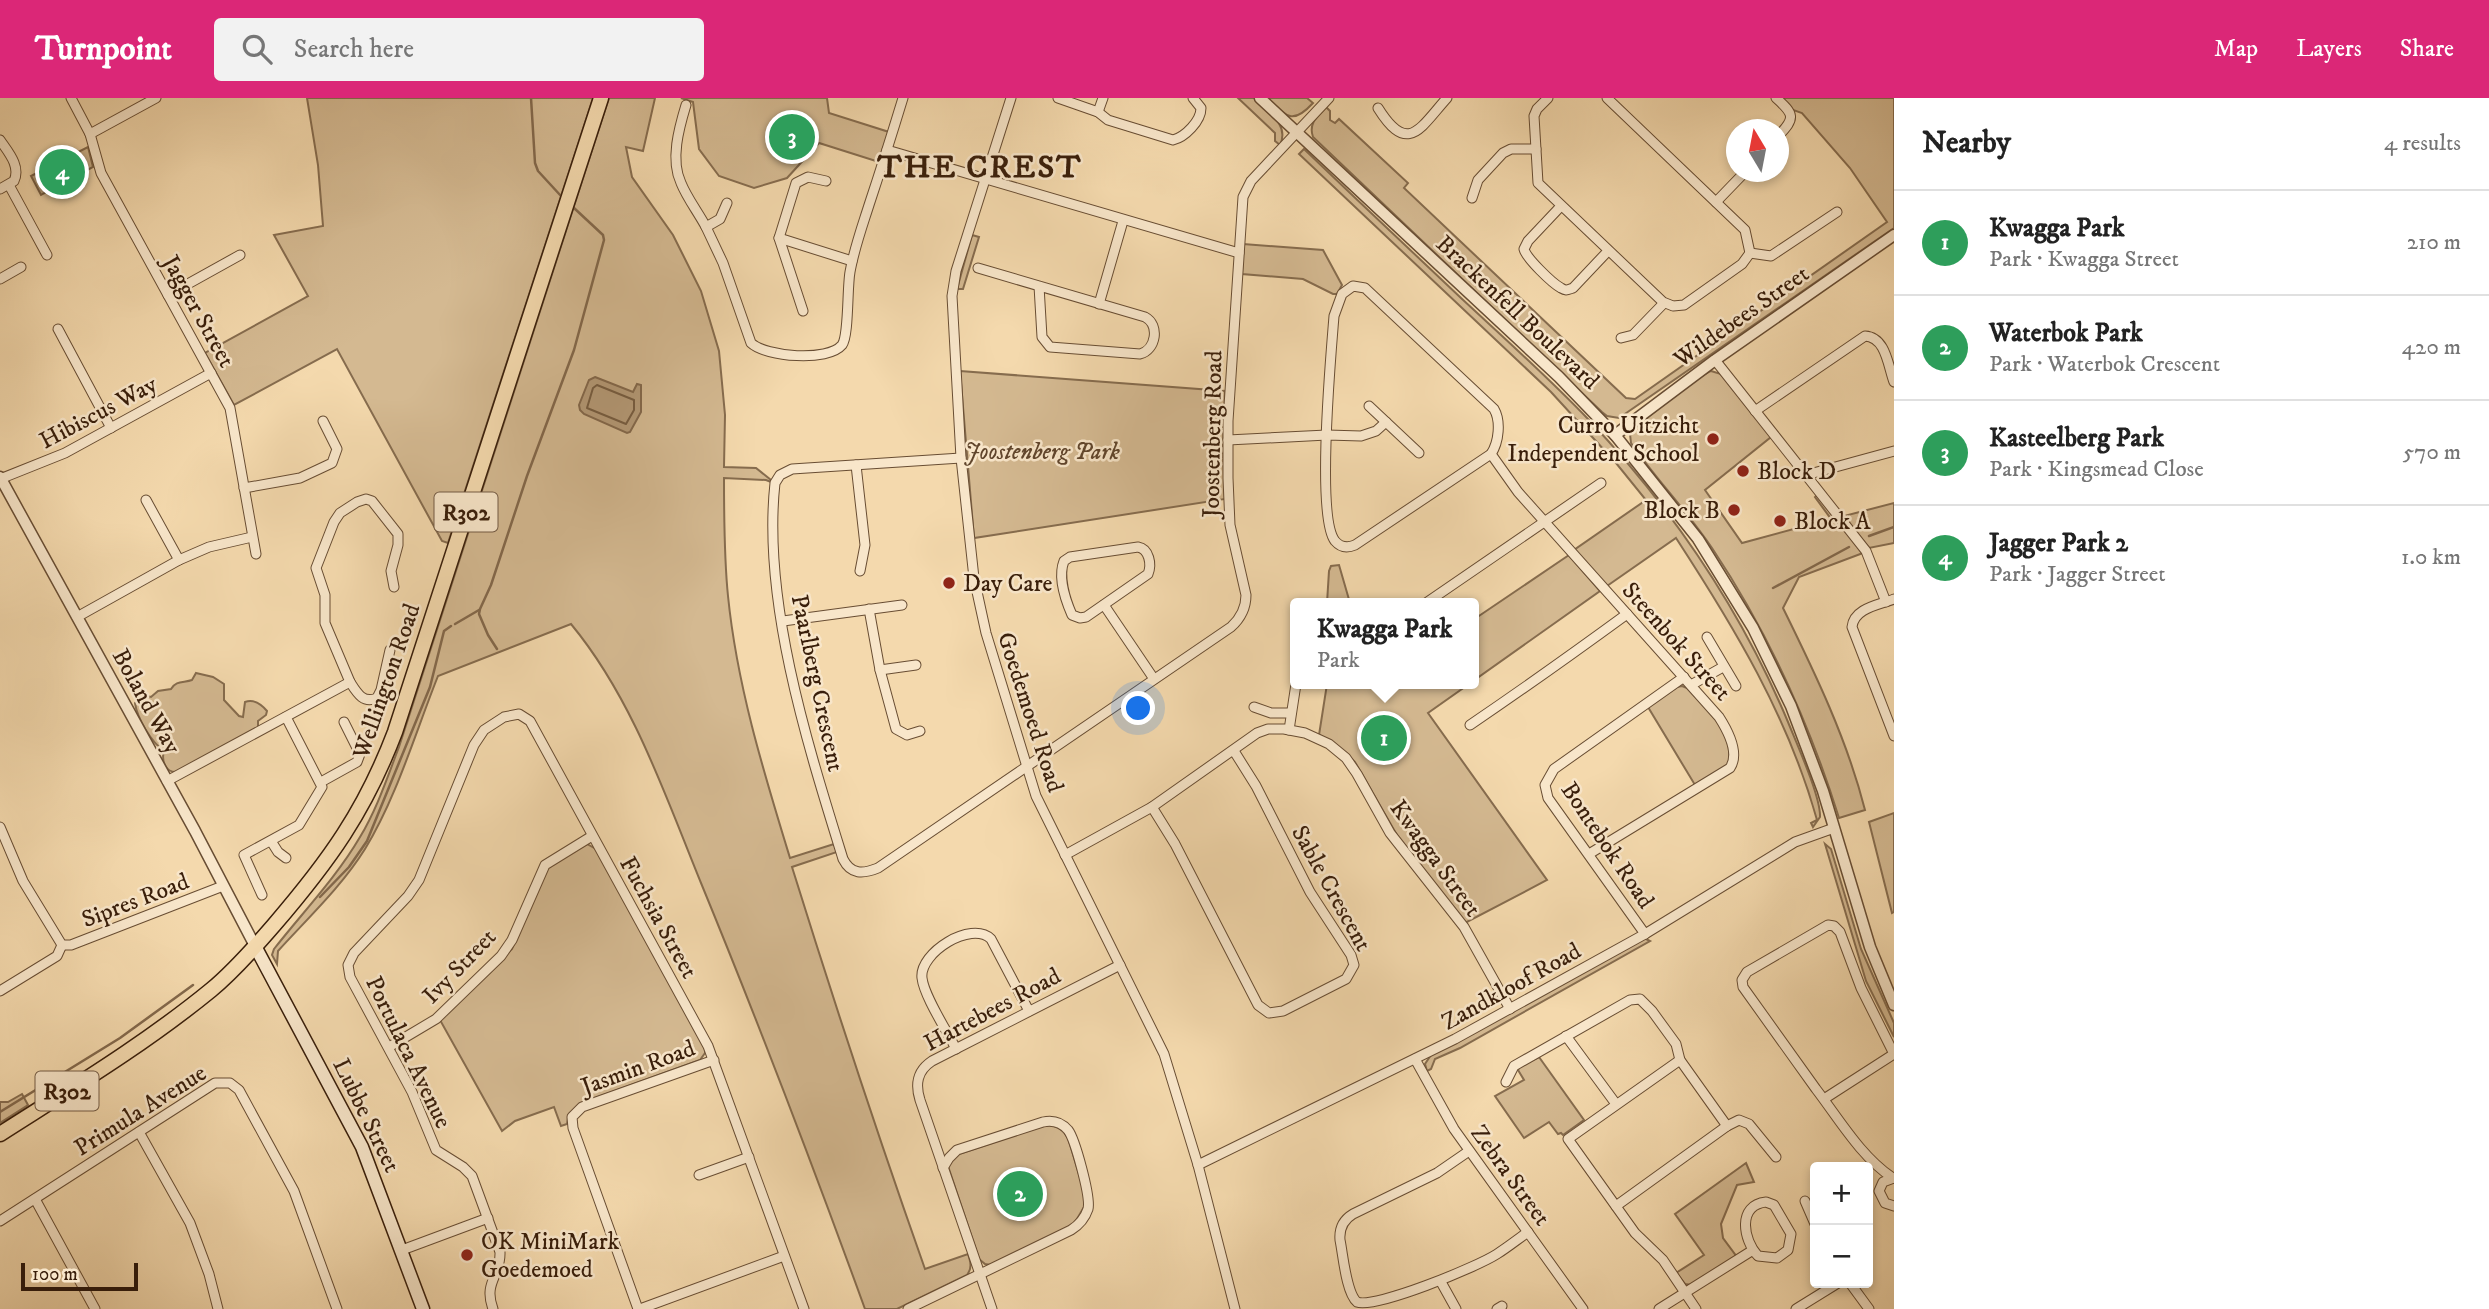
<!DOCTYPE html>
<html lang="en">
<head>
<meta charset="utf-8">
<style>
	body { margin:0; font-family:"IM FELL DW Pica",serif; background:#f2f2f2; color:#222 }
	.controls { position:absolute; right:21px; bottom:21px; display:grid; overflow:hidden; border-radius:7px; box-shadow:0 4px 10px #0003 }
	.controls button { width:63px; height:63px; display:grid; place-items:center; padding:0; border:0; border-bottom:2px solid #e0e0e0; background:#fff; color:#222; font:35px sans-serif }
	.compass { position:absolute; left:1726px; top:21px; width:63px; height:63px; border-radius:50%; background:#fff; box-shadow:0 4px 10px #0003; rotate:350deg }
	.scale { position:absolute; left:21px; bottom:18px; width:117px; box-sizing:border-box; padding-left:7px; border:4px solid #391e0a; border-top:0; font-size:19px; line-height:24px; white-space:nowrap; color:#391e0a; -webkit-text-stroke:5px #f8e6ca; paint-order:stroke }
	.you { position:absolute; left:1139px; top:611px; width:24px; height:24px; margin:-18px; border:5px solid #fff; border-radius:50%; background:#1a73e8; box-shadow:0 0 0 10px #1a73e833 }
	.badge { display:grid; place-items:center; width:46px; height:46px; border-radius:50%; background:#db2777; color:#fff; font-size:23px; font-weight:700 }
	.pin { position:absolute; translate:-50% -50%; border:4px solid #fff; box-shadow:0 2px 7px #0006 }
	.popup { position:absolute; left:1290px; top:500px; width:189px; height:91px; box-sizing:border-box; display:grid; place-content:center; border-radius:7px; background:#fff; filter:drop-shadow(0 2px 5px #0005); font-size:23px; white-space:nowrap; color:#767676 }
	.popup b { font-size:26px; color:#222 }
	.popup::after { content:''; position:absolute; left:50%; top:100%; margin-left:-14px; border:14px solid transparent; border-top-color:#fff }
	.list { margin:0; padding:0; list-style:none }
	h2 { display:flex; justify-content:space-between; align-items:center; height:91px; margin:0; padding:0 28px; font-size:30px }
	h2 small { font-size:23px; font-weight:400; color:#767676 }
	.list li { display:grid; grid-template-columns:46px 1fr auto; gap:21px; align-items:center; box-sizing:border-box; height:105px; padding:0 28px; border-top:2px solid #e0e0e0 }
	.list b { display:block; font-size:26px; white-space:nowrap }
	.list p { margin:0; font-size:23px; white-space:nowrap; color:#767676 }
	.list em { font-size:23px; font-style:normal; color:#767676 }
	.icon { flex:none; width:38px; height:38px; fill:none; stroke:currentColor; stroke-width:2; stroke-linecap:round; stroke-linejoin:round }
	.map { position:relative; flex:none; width:1894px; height:1211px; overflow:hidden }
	header { display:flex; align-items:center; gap:42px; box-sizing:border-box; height:98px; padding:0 35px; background:#db2777; color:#fff }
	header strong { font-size:33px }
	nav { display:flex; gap:38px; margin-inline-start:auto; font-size:24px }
	.search { width:490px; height:63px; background:#f2f2f2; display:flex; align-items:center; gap:18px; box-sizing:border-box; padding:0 24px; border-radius:7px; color:#767676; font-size:26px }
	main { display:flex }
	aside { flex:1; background:#fff }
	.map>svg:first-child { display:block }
	.green { fill:#d4b991; stroke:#866c4e; stroke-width:2 }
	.water { fill:#b49976; stroke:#83684b; stroke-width:2 }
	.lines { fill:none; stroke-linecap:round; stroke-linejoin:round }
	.shore { stroke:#765c40; stroke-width:2 }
	.stream { stroke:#83684b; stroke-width:2.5 }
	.minor-casing { stroke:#684d33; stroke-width:11 }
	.tertiary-casing { stroke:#684d33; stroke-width:13 }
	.secondary-casing { stroke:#391e0a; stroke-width:15 }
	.primary-casing { stroke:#391e0a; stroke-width:17 }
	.minor { stroke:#f8e6ca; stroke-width:9 }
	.tertiary { stroke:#f8e6ca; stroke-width:10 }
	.secondary { stroke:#f8e6ca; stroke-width:12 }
	.primary { stroke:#f4d9ad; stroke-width:14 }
	.poi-dot { fill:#8f2418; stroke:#f8e6ca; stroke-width:2.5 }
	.labels { text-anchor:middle; stroke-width:5; stroke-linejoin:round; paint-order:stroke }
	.shield { fill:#f8e6ca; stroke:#725a44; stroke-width:2 }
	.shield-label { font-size:23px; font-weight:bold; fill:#391e0a }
	.street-label { font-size:24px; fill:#391e0a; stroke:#f8e6ca }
	.poi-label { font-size:24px; fill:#391e0a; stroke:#f8e6ca; text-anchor:start }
	.park-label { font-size:24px; font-style:italic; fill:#60452c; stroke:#f8e6ca }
	.district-label { font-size:32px; font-weight:bold; letter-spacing:2px; fill:#391e0a; stroke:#f8e6ca }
</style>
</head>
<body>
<header>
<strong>Turnpoint</strong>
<div class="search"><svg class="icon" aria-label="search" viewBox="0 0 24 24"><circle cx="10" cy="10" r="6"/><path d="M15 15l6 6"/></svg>Search here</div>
<nav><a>Map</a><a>Layers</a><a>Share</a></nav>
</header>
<main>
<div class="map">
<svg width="1894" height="1211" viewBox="0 0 1894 1211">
	<rect width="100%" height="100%" fill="#f4d9ad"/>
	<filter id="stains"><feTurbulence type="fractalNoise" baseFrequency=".00286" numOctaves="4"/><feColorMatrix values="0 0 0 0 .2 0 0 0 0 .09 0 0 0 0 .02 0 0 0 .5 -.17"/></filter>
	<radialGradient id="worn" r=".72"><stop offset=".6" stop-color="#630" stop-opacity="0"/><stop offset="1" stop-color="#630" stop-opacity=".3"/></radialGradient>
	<g class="green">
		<polygon points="307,0 593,0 448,445 442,443 337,251 234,307 205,255 308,198 274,137 323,128 318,67"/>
		<path d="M609 0H655L643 53 626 49 632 79 673 137 701 193 719 253 725 317 724 369 756 370 771 382V384L766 382 724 380C724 420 724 459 728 498 737 588 764 675 790 760L834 746 837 754 792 769C834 904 878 1038 925 1171L968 1156C971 1165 972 1170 967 1177L897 1211H865C813 1068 759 926 701 785 665 697 633 601 571 526L438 578C416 633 396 701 365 751 342 788 308 820 278 853L277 866 272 857 274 851C303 814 336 780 360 739 377 711 387 680 399 649Z"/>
		<polygon points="681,0 827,0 829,15 889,34 879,64 819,45 787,80 754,90 719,78 699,51 693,4"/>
		<path d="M1238 0H1254C1267 13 1290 26 1280 47L1275 43V35Z"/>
		<path d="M1267 0H1307L1313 5C1292 28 1286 18 1267 0Z"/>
		<path d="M1781 0H1894V130L1619 320 1607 318 1602 314 1313 39C1308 25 1318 18 1326 9L1330 13V22L1335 25 1339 21 1408 85 1404 90 1626 300 1635 301 1887 124 1850 70 1802 15 1793 12Z"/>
		<polygon points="88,49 93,69 41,97 31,78"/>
		<path d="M1304 51C1356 101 1409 151 1461 200 1504 240 1548 279 1588 321 1671 409 1741 512 1788 624 1796 644 1821 699 1820 719L1813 729 1811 725 1817 722C1788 618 1734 529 1676 440L1607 488 1574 452 1646 402 1616 365 1551 294 1299 56Z"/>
		<polygon points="972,137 979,139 963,191 957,191"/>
		<polygon points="1243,146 1323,152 1342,187 1337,196 1333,196 1303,181 1242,176"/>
		<polygon points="960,273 1225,293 1223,352 1225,401 974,440"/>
		<path d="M1711 273 1721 276 1771 339 1705 392 1742 445 1831 421 1815 399 1817 397 1863 455 1799 479 1783 510C1815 575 1847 641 1865 712L1839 720C1809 624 1768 534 1712 450 1687 413 1656 381 1631 345L1630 336C1633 329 1703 275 1711 273Z"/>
		<polygon points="1894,405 1894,445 1869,450 1844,418"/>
		<polygon points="1569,457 1600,493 1473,583 1473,522"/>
		<polygon points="1339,467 1350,505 1327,505 1329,473 1331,468"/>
		<path d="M196 575 213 579 224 586V602L239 618 243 619 245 604C253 601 261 606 267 613L266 617 258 623V631L177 674C166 675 161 663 164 653 151 644 137 620 135 605L143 597 151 599 158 593 171 591C176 582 184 585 192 582Z"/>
		<polygon points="1327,586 1469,586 1428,615 1547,782 1465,825 1401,744 1355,664 1347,656 1319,637"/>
		<path d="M1682 588 1687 590C1706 610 1736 636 1728 667L1695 687 1648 609 1677 589Z"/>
		<polygon points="1894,715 1894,814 1892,815 1869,724"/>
		<polygon points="587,746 596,751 705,950 705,955 700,962 581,1005 568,1020 567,1026 561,1028 554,1009 515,1023 502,1033 440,922 512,851 548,767"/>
		<polygon points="1825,746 1831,751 1861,851 1894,925 1894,939 1866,883"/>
		<polygon points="1644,840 1650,843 1460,950 1435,961 1431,971 1427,973 1425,966 1431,957"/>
		<polygon points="1539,959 1584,1022 1563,1037 1561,1035 1558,1036 1549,1024 1524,1040 1495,998 1524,982 1518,972 1520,968"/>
		<polygon points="22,996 28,1007 0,1025 0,1004 8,1004"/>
		<path d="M1045 1027C1056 1027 1062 1030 1068 1040L1084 1093V1109L1074 1126 991 1167 985 1166 979 1161 948 1068 956 1057Z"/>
		<polygon points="1746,1065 1754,1084 1737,1087 1721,1126 1723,1140 1737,1159 1692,1187 1685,1186 1676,1175 1704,1157 1675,1116"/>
	</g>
	<polygon class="water" points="595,279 633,294 637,286 641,287 641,314 630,334 627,335 584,316 580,312 579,307 589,282"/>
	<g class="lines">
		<polygon class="shore" points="597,287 634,302 634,312 626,326 587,310 593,290"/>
		<g class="stream">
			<polyline points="531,0 535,65 538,73 561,98"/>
			<polyline points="1869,438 1894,429"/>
			<polyline points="1773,490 1849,449"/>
			<polyline points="455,526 479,512"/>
			<polyline points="497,551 488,537 479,516 480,511 491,487 527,378 574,252 604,142 603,137 574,110"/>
			<polyline points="320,799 349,769 367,743 430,589 444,533 451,528"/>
			<polyline points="0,1014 120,940 193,887"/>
		</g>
		<defs>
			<g id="minor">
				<polyline points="71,0 90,36 101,75 230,310 256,456"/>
				<polyline points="1011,0 956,173 952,198 961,360 974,480 986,535 1036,698 1164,956 1198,1067 1235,1211"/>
				<path d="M1058 0 1098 14 1108 22 1173 42C1185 39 1201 23 1201 10L1193 0"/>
				<polyline points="1548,0 1537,11 1534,18 1538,85 1663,204 1673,208 1684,207 1742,166 1750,155"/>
				<polyline points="1607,0 1745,132 1750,155"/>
				<path d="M1776 0C1794 16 1796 20 1778 38"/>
				<path d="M686 7C679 30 670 62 681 85 687 100 698 114 706 129"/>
				<path d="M1378 10C1408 58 1420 30 1447 0"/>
				<polyline points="1098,14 1103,0"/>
				<polyline points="90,36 156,0"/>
				<path d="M0 42C8 54 21 68 14 83L0 91"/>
				<polyline points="887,52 1239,155"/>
				<polyline points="9,87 47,157"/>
				<polyline points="1472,100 1478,82 1503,55 1511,51 1536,51"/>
				<polyline points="1716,104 1745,74"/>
				<path d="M727 105 720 121 706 129 723 165 751 245C766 259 828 264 842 247 849 238 847 190 850 174 854 151 862 129 869 107 881 71 892 36 903 0"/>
				<path d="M1561 108 1528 143 1524 151C1526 160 1552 185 1561 190 1566 193 1567 192 1573 190L1608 153"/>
				<polyline points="779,140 852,163"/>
				<polyline points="1750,155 1771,158 1837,114"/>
				<path d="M978 170 1145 219C1160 227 1156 252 1140 256L1050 249 1042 239 1039 188"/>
				<polyline points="0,181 21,169"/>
				<path d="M1353 188 1365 190 1494 311C1501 323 1499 344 1491 356L1355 447C1348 450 1341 450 1335 443 1316 419 1331 256 1334 218L1342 196Z"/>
				<polyline points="168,197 240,157"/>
				<polyline points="1099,206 1123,123"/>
				<polyline points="803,213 779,140 796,85 808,79 826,83"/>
				<polyline points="58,231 111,330"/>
				<polyline points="1621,240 1633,237 1664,205"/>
				<polyline points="1715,262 1866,453 1886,504"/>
				<polyline points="1369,308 1419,355"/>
				<path d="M1755 313 1865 238C1886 239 1888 268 1894 284"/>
				<polyline points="1228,342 1327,337 1361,338 1376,333 1386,324"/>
				<path d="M1491 356 1518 394 1719 619C1728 633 1740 655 1730 670L1589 756"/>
				<path d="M961 360 792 371 780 377 775 385C762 504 808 648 843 761 851 777 863 776 878 770L1231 529C1241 520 1246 510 1246 497L1230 427 1228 380V323L1243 99 1251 83 1329 0"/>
				<polyline points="856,367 865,447 860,473"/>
				<polyline points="1806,377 1894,353"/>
				<polyline points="0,381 65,355 211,275"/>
				<polyline points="244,390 300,380 332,365 337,351 323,323"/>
				<polyline points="146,402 179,462"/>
				<path d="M1138 449C1149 451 1152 466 1148 476L1086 519 1080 520 1072 517C1065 501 1058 478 1064 463L1070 459Z"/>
				<path d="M1894 501C1879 507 1854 510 1852 529L1894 638"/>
				<polyline points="1426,505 1601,385"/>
				<polyline points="1104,507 1154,581"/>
				<polyline points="869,511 880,572 896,631 907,637 920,633"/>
				<polyline points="77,519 179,462 209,449 252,439"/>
				<polyline points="783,523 902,507"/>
				<polyline points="1707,539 1736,588"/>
				<polyline points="880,572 916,567"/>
				<path d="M350 584C357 595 363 606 377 600L381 592 390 552"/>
				<polyline points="1691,587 1723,569"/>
				<polyline points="1254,609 1271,615 1291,615"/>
				<path d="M1470 627C1523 591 1575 554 1627 516"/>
				<polyline points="1289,632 1296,586"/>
				<polyline points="167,683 350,584 325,525 325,497 316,470 334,424 340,415 357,404 366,401 372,403 398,436 398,447 391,473 394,489"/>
				<polyline points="321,684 357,664 360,656 344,624"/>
				<polyline points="1152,709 1175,746 1258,907 1269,915 1283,913 1346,881 1354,867 1351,857 1310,794 1256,688 1234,653"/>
				<polyline points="0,729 23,783 62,847 71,847 223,788"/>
				<polyline points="271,743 278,754 286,760"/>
				<polyline points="1065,757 1152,709 1257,635 1268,631 1284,631 1305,635 1329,646 1346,660 1357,676 1390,735 1464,829 1510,911"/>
				<polyline points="262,797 244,757 299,727 322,689 286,619"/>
				<polyline points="1645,836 1548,700 1545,687 1554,671 1684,579"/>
				<polyline points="0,893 57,858 62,847"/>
				<polyline points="1566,938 1616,1006"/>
				<polyline points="389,949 436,921 501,858 512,842 545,767 592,738"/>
				<path d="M956 951C947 933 924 898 922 880 919 855 971 822 991 841L1029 913"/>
				<polyline points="1415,961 1454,1031 1583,1211"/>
				<polyline points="1680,962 1568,1041 1635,1135 1663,1162 1696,1211"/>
				<polyline points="1506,984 1514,968 1630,902 1640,901 1652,913 1676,946 1680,962 1727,1028"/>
				<path d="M1824 1001 1894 956 1861 890 1840 834 1834 828 1828 827 1747 874 1742 882 1743 889 1816 991C1839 1021 1861 1059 1893 1080"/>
				<polyline points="139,1034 190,1125 209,1176 218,1211"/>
				<path d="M1469 1053 1437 1075 1353 1116C1343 1122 1339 1130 1340 1142 1343 1156 1346 1195 1357 1204 1375 1211 1477 1169 1497 1156 1508 1149 1518 1141 1528 1134"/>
				<polyline points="1198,1067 1455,941 1645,836 1795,744 1834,730"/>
				<polyline points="699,1077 749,1059"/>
				<polyline points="1894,1080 1883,1084 1879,1093 1885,1105 1894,1108"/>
				<polyline points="35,1101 95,1211"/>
				<polyline points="1805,1103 1815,1126"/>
				<path d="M1766 1104 1774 1107 1791 1136 1788 1152 1777 1160 1758 1158C1743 1142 1737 1107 1766 1104Z"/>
				<polyline points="1616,1108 1727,1028 1739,1022 1749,1026 1776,1059"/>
				<polyline points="0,1123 215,985 230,985 239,992 294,1093 337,1211"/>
				<polyline points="402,1152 488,1120"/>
				<polyline points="1441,1184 1456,1211"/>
				<polyline points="1850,1185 1869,1211"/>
				<path d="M493 1211C483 1184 501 1178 500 1154L472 1078 463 1069 436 1052 412 994 350 879 348 867 354 855 408 798 419 782 474 647 484 632 504 619 519 616 530 623 708 948 804 1211"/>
				<polyline points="638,1211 573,1030 572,1019 582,1009 714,962"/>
				<polyline points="640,1211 784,1158"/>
				<path d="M908 1211 1071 1132C1079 1127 1085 1120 1088 1111 1091 1099 1075 1041 1068 1032 1061 1024 1052 1022 1043 1024L957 1052 949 1060 943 1070"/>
				<path d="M992 1211 920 1002C915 986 917 973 932 963L1120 867"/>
				<polyline points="1497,1211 1502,1208"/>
				<polyline points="1659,1211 1753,1152"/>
				<polyline points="1796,1211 1838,1185"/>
			</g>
			<g id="tertiary">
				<polyline points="1260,0 1559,279 1615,337 1698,441 1753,530 1791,608 1823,693 1870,849 1894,907"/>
				<polyline points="1615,337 1715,262 1894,137"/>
				<polyline points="0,379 195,733 255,848"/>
			</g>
			<polyline id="secondary" points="255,848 362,1049 423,1211"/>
			<path id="primary" d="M0 1036C72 990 145 946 211 892 234 873 255 849 274 827 329 763 365 713 395 634L601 0"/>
		</defs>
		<use href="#minor" class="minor-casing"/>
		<use href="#tertiary" class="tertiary-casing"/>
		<use href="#secondary" class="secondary-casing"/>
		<use href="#primary" class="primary-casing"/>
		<use href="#minor" class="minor"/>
		<use href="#tertiary" class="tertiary"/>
		<use href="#secondary" class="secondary"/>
		<use href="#primary" class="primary"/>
	</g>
	<g class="poi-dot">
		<circle cx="1713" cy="341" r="7"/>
		<circle cx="1743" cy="373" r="7"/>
		<circle cx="1734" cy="412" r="7"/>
		<circle cx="1780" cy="423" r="7"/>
		<circle cx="949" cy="485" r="7"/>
		<circle cx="467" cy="1157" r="7"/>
	</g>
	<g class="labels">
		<g class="shield">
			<rect x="434.5" y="394.5" width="63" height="39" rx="5"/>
			<rect x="35.5" y="973.5" width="63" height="39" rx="5"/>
		</g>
		<g class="shield-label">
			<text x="466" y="422">R302</text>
			<text x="67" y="1001">R302</text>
		</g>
		<g class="street-label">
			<text transform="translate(199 213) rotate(61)" y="8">Jagger Street</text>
			<text transform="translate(1518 214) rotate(43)" y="8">Brackenfell Boulevard</text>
			<text transform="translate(1741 218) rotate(-35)" y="8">Wildebees Street</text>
			<text transform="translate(98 314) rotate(-28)" y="8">Hibiscus Way</text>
			<text transform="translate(1212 336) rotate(-89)" y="8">Joostenberg Road</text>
			<text transform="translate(1677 543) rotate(48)" y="8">Steenbok Street</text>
			<text transform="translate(386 583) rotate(-71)" y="8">Wellington Road</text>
			<text transform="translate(818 585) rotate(78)" y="8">Paarlberg Crescent</text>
			<text transform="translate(147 603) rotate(61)" y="8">Boland Way</text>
			<text transform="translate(1031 614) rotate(72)" y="8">Goedemoed Road</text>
			<text transform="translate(1608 747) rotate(56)" y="8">Bontebok Road</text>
			<text transform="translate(1436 760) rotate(54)" y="8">Kwagga Street</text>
			<text transform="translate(1332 790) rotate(61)" y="8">Sable Crescent</text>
			<text transform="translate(135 802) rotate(-21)" y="8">Sipres Road</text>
			<text transform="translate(659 819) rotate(61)" y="8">Fuchsia Street</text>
			<text transform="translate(459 868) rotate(-46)" y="8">Ivy Street</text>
			<text transform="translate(1511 888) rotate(-29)" y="8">Zandkloof Road</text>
			<text transform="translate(992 911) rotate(-28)" y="8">Hartebees Road</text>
			<text transform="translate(409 954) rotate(64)" y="8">Portulaca Avenue</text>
			<text transform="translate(638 969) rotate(-20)" y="8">Jasmin Road</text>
			<text transform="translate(140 1012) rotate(-32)" y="8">Primula Avenue</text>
			<text transform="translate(367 1017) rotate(64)" y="8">Lubbe Street</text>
			<text transform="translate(1511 1077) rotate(54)" y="8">Zebra Street</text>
		</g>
		<g class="poi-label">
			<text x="1699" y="335" text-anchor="end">Curro Uitzicht<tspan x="1699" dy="28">Independent School</tspan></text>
			<text x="1757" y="381">Block D</text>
			<text x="1720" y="420" text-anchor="end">Block B</text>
			<text x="1794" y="431">Block A</text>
			<text x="963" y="493">Day Care</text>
			<text x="481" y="1151">OK MiniMark<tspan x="481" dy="28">Goedemoed</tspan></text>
		</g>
		<g class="park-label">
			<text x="1042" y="361">Joostenberg Park</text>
		</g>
		<g class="district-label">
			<text x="980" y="79">THE CREST</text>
		</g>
	</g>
	<rect width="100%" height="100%" filter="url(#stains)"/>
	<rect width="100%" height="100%" fill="url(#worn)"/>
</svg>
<div class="controls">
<button>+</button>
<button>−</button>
</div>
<svg class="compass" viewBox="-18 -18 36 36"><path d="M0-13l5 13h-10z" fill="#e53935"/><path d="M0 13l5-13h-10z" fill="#767676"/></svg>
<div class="scale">100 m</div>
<div class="you"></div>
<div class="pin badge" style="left:1384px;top:640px;background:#2e9e5b">1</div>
<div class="popup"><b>Kwagga Park</b>Park</div>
<div class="pin badge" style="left:1020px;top:1096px;background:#2e9e5b">2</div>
<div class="pin badge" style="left:792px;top:39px;background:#2e9e5b">3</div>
<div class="pin badge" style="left:62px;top:74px;background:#2e9e5b">4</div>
</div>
<aside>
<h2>Nearby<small>4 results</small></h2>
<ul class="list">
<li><span class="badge" style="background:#2e9e5b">1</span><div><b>Kwagga Park</b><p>Park · Kwagga Street</p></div><em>210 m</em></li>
<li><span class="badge" style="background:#2e9e5b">2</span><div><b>Waterbok Park</b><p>Park · Waterbok Crescent</p></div><em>420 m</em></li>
<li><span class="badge" style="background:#2e9e5b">3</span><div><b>Kasteelberg Park</b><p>Park · Kingsmead Close</p></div><em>570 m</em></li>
<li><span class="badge" style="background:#2e9e5b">4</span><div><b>Jagger Park 2</b><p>Park · Jagger Street</p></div><em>1.0 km</em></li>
</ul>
</aside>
</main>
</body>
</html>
